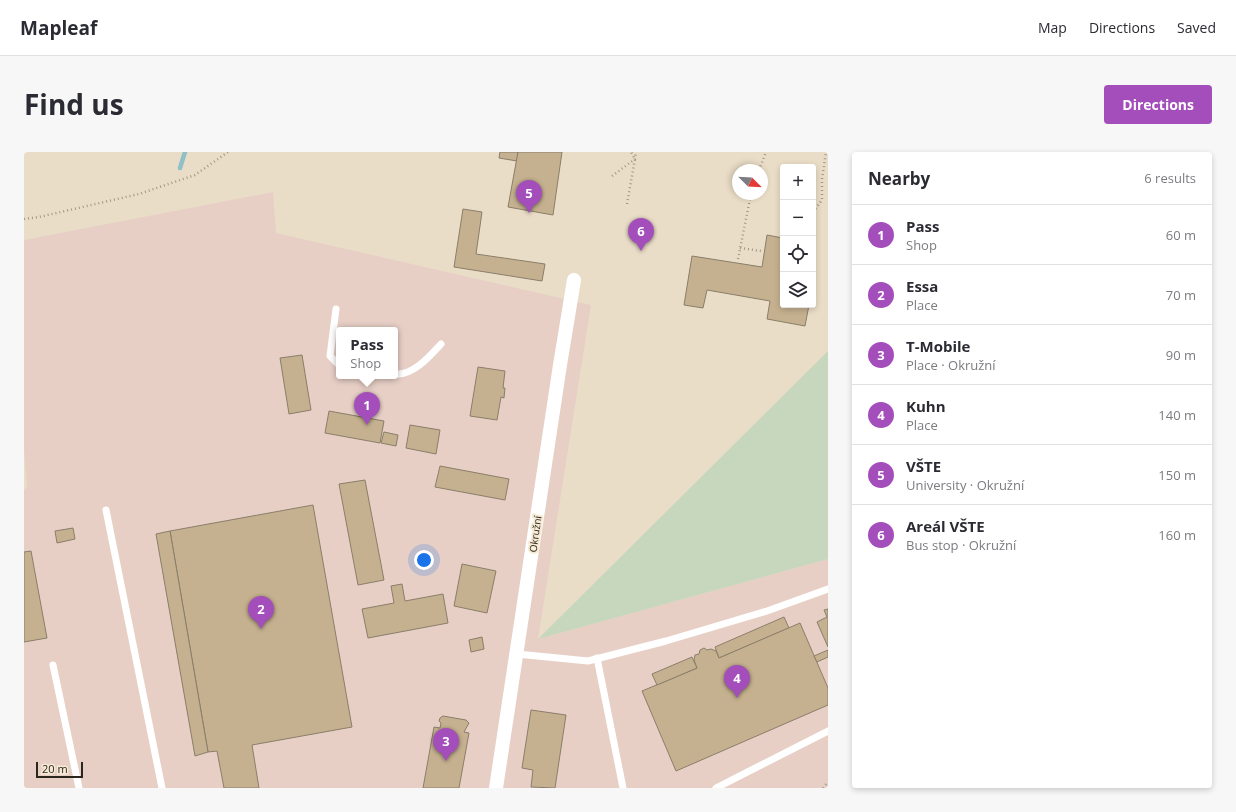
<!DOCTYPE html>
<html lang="en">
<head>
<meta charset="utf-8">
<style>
	body { margin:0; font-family:"Open Sans",sans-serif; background:#f7f7f7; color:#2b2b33 }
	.controls { position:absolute; right:12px; top:12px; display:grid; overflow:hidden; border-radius:4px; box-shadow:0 2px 6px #0003 }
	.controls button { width:36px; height:36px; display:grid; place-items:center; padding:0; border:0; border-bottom:1px solid #e1e1e2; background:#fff; color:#2b2b33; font:20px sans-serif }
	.compass { position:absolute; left:708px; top:12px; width:36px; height:36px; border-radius:50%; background:#fff; box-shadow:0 2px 6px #0003; rotate:114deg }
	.scale { position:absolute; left:12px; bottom:10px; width:47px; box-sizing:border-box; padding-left:4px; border:2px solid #2b261e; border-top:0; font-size:11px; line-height:14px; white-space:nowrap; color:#2b261e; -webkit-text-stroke:3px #f7ead4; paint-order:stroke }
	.you { position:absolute; left:400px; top:408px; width:14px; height:14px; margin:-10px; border:3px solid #fff; border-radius:50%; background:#1a73e8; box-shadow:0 0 0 6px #1a73e833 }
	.badge { display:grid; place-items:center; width:26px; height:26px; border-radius:50%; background:#a44ebb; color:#fff; font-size:13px; font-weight:700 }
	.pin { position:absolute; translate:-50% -33px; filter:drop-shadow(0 1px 2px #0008) }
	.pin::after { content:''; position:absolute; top:21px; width:14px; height:12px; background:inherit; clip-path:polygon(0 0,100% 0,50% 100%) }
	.popup { position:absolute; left:312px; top:175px; width:62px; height:52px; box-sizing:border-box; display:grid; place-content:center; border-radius:4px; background:#fff; filter:drop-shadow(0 1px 3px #0005); font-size:13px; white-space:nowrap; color:#7c7c81 }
	.popup b { font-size:15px; color:#2b2b33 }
	.popup::after { content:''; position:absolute; left:50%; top:100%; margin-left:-8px; border:8px solid transparent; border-top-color:#fff }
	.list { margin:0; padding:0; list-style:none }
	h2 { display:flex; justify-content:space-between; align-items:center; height:52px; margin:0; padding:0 16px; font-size:17px }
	h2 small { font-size:13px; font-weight:400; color:#7c7c81 }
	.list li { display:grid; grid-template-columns:26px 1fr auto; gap:12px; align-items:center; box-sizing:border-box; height:60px; padding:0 16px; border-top:1px solid #e1e1e2 }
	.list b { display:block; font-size:15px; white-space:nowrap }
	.list p { margin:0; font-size:13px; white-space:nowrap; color:#7c7c81 }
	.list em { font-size:13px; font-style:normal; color:#7c7c81 }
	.icon { flex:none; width:22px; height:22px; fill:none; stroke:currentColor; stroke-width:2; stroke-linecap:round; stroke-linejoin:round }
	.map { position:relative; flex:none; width:804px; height:636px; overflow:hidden; border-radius:4px }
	header { display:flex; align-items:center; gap:24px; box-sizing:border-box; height:56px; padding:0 20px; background:#fff; border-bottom:1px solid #e1e1e2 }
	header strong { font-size:19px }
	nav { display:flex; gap:22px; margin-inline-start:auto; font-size:14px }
	.intro { display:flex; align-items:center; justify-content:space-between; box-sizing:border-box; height:96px; padding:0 24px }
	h1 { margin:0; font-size:28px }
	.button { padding:10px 18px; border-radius:4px; background:#a44ebb; color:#fff; font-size:14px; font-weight:700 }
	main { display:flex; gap:24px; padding:0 24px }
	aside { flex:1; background:#fff; border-radius:4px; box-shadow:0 2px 6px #0003 }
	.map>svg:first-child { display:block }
	.industrial { fill:#e7cfc6; fill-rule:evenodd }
	.green { fill:#c7d7bd }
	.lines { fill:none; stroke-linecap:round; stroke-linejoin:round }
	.stream { stroke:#8fbfc7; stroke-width:4.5 }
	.building { fill:#c5b18f; stroke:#8a7e6a }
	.path { stroke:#a29888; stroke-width:2.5; stroke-dasharray:1 3; stroke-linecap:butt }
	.lane { stroke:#fff; stroke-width:7 }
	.street { stroke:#fff; stroke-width:14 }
	.labels { text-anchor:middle; stroke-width:4; stroke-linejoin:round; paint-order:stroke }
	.street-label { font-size:10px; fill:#2b261e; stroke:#f7ead4 }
</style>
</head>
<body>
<header>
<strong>Mapleaf</strong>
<nav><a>Map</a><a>Directions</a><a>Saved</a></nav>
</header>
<div class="intro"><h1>Find us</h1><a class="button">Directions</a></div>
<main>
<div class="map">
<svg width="804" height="636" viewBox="0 0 804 636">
	<rect width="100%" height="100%" fill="#eaddc7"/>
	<path class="industrial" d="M249 40 252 81 567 153 514 487 804 407V636H0V338L3 335 0 297V88ZM315 178H371V224H315Z"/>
	<polygon class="green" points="804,199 804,407 514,487"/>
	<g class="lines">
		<polyline class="stream" points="156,16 161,0"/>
	</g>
	<g class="building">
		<polygon points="476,0 494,0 493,9 475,6"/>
		<polygon points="494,0 538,0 529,63 484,55"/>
		<polygon points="439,57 458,60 452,102 521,112 518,129 430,115"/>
		<polygon points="743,83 759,86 759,153 785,153 781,174 743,167 746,149 683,138 679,156 660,153 668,104 738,115"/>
		<polygon points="278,203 287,258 265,262 256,206"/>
		<polygon points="454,215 481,219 479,236 481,236 480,246 477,245 473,268 446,264"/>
		<polygon points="305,259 360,269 356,291 301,281"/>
		<polygon points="386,273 416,278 412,302 382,296"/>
		<polygon points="360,280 374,283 372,294 357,291"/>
		<polygon points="416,314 485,327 481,348 411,335"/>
		<polygon points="341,328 360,428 334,433 315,332"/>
		<polygon points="289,353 328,575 228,593 235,636 200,636 193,599 184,600 146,379"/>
		<polygon points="49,376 51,387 33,391 31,379"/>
		<polygon points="146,379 184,600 171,604 132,382"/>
		<polygon points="7,399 23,486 0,490 0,400"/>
		<polygon points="438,412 472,419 463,461 430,454"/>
		<polygon points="378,432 381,449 419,442 424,471 344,486 338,457 370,451 367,434"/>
		<polygon points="804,457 804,495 793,470 803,465 800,458"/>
		<polygon points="760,465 765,476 695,506 691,495"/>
		<polygon points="776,471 804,536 804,553 652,619 618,539 673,516 670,508 671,503 675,502 676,498 680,496 683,498 687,497 692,499 695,506"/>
		<polygon points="458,485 460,497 447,500 445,488"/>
		<polygon points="804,498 804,505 793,510 790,504"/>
		<polygon points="668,505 673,516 633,533 628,522"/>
		<polygon points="507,558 542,563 531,636 507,635 509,618 498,616"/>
		<polygon points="419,564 442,568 445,571 440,580 445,581 435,636 399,636 410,575 416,576 417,571 415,569 416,566"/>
	</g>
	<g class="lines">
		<g class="path">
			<polyline points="735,18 742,0"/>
			<polyline points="588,24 611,7 612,0"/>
			<polyline points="603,52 611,7 607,0"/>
			<polyline points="789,60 798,48 798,27 802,0"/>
			<polyline points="0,67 15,65 115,42 171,23 204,0"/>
			<polyline points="716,96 737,99"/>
			<polyline points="714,107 727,42"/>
			<polyline points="799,636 804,630"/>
		</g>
		<g class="lane">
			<polyline points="312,157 306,204 315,213"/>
			<path d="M371 222C389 224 406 204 417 192"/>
			<polyline points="82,358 138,636"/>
			<polyline points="493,502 564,509 642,489 743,459 804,437"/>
			<polyline points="573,506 599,636"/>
			<polyline points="29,513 55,636"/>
			<polyline points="692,636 804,579"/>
		</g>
		<polyline class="street" points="472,636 536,213 550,128"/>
	</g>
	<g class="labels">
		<g class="street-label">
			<text transform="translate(511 382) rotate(-82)" y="4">Okružní</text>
		</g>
	</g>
</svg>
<div class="controls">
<button>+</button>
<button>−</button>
<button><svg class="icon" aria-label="locate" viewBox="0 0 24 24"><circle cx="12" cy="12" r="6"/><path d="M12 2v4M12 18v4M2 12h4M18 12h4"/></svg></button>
<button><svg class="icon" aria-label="layers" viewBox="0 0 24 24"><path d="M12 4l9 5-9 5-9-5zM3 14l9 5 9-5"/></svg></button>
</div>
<svg class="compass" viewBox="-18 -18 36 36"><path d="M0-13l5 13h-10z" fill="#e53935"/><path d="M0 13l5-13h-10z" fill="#7c7c81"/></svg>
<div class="scale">20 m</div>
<div class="you"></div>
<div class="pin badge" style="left:343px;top:273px">1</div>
<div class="popup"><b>Pass</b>Shop</div>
<div class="pin badge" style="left:237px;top:477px">2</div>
<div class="pin badge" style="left:422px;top:609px">3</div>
<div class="pin badge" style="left:713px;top:546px">4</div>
<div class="pin badge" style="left:505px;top:61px">5</div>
<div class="pin badge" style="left:617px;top:99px">6</div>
</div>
<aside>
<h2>Nearby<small>6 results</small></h2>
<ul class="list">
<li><span class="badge">1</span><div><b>Pass</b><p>Shop</p></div><em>60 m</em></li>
<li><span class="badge">2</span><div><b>Essa</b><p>Place</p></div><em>70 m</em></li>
<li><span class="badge">3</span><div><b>T-Mobile</b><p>Place · Okružní</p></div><em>90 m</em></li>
<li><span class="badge">4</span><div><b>Kuhn</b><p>Place</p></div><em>140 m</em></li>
<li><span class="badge">5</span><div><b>VŠTE</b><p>University · Okružní</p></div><em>150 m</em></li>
<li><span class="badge">6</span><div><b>Areál VŠTE</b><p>Bus stop · Okružní</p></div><em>160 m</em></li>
</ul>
</aside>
</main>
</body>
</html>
